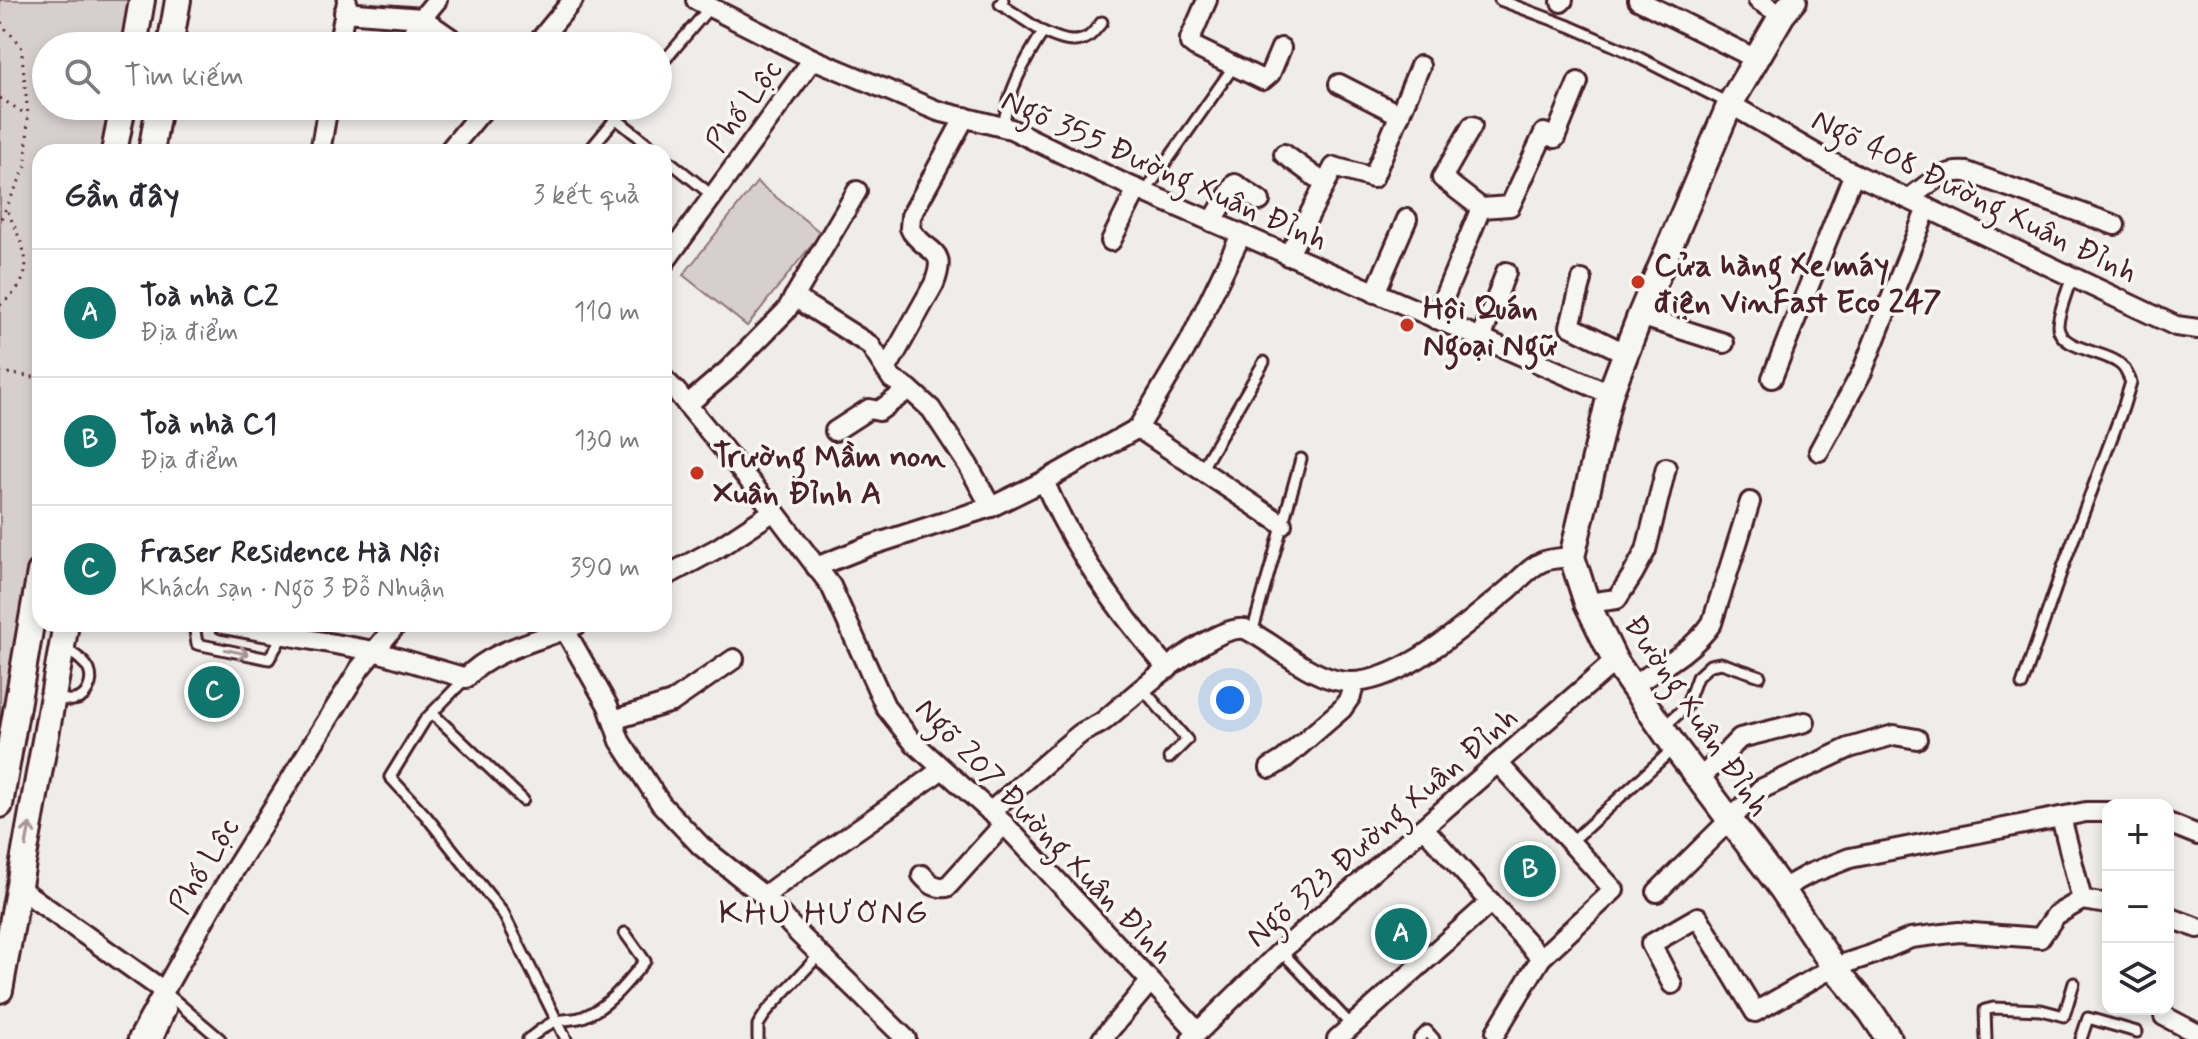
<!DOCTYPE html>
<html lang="vi">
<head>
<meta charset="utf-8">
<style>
	body { margin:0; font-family:Mynerve,sans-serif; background:#f7f7f7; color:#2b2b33 }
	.controls { position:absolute; right:24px; bottom:24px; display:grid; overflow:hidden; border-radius:16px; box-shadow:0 4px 12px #0003 }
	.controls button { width:72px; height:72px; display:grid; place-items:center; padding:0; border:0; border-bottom:2px solid #e1e1e2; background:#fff; color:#2b2b33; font:40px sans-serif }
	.you { position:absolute; left:1230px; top:700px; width:28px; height:28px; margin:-20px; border:6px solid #fff; border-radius:50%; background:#1a73e8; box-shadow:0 0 0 12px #1a73e833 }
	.badge { display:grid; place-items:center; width:52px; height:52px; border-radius:50%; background:#0f766e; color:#fff; font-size:26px; font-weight:700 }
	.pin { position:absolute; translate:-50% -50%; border:4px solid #fff; box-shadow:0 2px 8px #0006 }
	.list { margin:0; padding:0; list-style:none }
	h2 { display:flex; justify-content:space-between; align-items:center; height:104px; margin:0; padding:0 32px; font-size:34px }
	h2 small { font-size:26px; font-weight:400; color:#7c7c81 }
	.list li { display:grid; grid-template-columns:52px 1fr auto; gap:24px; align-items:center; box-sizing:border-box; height:128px; padding:0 32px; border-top:2px solid #e1e1e2 }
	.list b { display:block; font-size:30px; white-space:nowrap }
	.list p { margin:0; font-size:26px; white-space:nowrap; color:#7c7c81 }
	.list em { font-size:26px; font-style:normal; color:#7c7c81 }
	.icon { flex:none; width:44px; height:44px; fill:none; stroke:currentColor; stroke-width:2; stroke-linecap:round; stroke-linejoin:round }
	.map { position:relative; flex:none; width:2198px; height:1039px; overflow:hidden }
	.search { position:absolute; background:#fff; box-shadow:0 4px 12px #0003; left:32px; top:32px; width:640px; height:88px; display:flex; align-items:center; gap:20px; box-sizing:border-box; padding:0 28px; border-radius:44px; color:#7c7c81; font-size:30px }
	.panel { position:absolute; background:#fff; box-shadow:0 4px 12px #0003; left:32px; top:144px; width:640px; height:488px; border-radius:24px }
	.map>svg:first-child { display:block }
	.green { fill:#d7cfce; stroke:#90777c; stroke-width:2 }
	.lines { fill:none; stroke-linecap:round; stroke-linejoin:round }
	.service-casing { stroke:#4a1f2b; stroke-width:15 }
	.minor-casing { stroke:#4a1f2b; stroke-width:24 }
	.tertiary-casing { stroke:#4a1f2b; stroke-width:30 }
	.path { stroke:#4a1f2b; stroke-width:3; stroke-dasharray:2 6; stroke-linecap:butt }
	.service { stroke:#f6f6f2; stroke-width:9 }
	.minor { stroke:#f6f6f2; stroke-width:18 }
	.tertiary { stroke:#f6f6f2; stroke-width:24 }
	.oneway { stroke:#a99598 }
	.poi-dot { fill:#c8321e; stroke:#f6f6f2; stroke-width:3 }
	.labels { text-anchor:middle; stroke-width:7; stroke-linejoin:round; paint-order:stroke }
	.street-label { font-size:32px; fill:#4a1f2b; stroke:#f6f6f2 }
	.poi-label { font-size:32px; font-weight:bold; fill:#4a1f2b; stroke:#f6f6f2; text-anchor:start }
	.neighbourhood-label { font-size:34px; letter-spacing:2px; fill:#4a1f2b; stroke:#f6f6f2 }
</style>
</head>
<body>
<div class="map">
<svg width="2198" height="1039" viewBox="0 0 2198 1039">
	<rect width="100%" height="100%" fill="#efedea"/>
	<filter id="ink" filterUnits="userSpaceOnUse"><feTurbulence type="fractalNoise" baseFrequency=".0125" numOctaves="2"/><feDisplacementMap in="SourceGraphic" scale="16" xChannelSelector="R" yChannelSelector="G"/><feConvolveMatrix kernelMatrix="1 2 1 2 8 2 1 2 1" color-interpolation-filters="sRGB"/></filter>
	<g filter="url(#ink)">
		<g class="green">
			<polygon points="0,0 130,0 122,46 46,46 46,106 111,106 103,152 40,152 40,513 0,741"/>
			<polygon points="757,182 821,233 747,326 683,275"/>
		</g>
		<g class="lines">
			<defs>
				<g id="service">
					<polyline points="1003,0 1000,4 1043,32"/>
					<polyline points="1500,0 1569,26 1626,51 1730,104"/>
					<polyline points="658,68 710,7"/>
					<polyline points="600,106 658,152"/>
					<path d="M1003 127C1009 89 1023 64 1043 32 1057 38 1073 46 1088 37 1093 34 1098 26 1102 22"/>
					<polyline points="588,152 626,106"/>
					<polyline points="664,157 713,196"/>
					<polyline points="1143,192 1148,188 1234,66"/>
					<polyline points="1201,470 1264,362"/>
					<polyline points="194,624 197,644 269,659 283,635"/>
					<polyline points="1252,633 1301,459"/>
					<polyline points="466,678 425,720 390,777 426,816 503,913 566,1039"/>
					<path d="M2022 685 2063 567 2123 408 2131 382C2128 376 2126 369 2121 365 2107 351 2059 350 2058 326 2058 313 2068 290 2072 276"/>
					<polyline points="1142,688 1187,740 1169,758"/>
					<path d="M53 697C59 698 67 701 73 700 87 699 94 682 89 670 84 660 73 654 64 648"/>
					<polyline points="432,713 523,800"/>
					<polyline points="1662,728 1686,707 1697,677 1710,665 1721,663 1760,676"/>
					<polyline points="1571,842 1673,749"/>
					<polyline points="1281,951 1352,1026"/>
					<polyline points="164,991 220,1039"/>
					<path d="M528 1039C536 1034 545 1025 554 1022 564 1018 575 1021 585 1016 610 1006 628 981 645 961L625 933"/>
					<polyline points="758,1039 758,1025 767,1011 819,955"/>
					<polyline points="1419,1039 1427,1031 1434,1039"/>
					<polyline points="1986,1039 1985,1010 1993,1008 2041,1010 2064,1016 2074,983"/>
					<polyline points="2081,1039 2088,1018 2137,1032"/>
				</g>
				<g id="minor">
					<polyline points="696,0 813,59 938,111 1011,129 1123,183 1610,394"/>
					<polyline points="1207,0 1190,39 1190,43 1195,47 1263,80 1270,74 1281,48"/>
					<polyline points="1638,0 1756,59"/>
					<polyline points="1758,0 1782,15"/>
					<polyline points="1561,2 1563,0"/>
					<polyline points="344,12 422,18 462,46"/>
					<polyline points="338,46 347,2"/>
					<polyline points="404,46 422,18 437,0"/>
					<polyline points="535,46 573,0"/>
					<polyline points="1339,84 1400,115"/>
					<polyline points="1730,104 1830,162 2176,326 2198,329"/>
					<polyline points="355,106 367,106"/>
					<polyline points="1472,126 1442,178 1481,208 1510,206 1544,133 1555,138 1578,82"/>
					<polyline points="320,152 328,106"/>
					<polyline points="448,152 486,106"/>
					<polyline points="1284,154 1325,184"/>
					<path d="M1908 199C1928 185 1942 169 1967 172L2115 225"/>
					<polyline points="1212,222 1235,184 1260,201"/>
					<polyline points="1111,241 1137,189"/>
					<polyline points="1288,256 1334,167 1373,178 1420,66"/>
					<polyline points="664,263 813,59"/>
					<polyline points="1582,280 1570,326 1625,353"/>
					<polyline points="1375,293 1407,219"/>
					<polyline points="794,297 870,345 892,379 909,389 931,409 968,465 991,507"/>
					<polyline points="1640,316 1724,343"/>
					<polyline points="1435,319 1481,208"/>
					<polyline points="1481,339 1506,272"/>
					<path d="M886 370 934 284C948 248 929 255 912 232L910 228 911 216 965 117"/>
					<polyline points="1772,378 1854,173"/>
					<polyline points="664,379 676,391 774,511 831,586 886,708 913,742 1004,824 1198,1032"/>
					<polyline points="687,405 728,370 786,311 857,191"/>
					<polyline points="1138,428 1282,524"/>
					<polyline points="835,431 869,409 879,411 909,389"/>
					<polyline points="1819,451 1862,372 1927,208"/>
					<path d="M1044 481C1074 551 1118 611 1168 669"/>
					<polyline points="816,567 869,546 991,507 1044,481 1138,428 1189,343 1241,235"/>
					<polyline points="664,577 718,548 774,511"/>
					<polyline points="1587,603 1617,599 1633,574 1646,550 1666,468"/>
					<path d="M223 624 374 651 466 678C491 649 544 640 578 624"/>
					<polyline points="565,630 608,706 620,741 661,804 701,846 764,896 798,933 906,1039"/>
					<path d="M1632 686C1660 668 1693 651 1712 623L1750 502"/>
					<polyline points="613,720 672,702 734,659"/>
					<polyline points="1270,768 1283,760 1342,709 1351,696 1355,682"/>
					<polyline points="1700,779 1740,738 1805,722"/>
					<path d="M990 812C1020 786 1049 759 1080 734 1088 728 1099 726 1106 719 1132 697 1212 624 1245 629 1276 644 1301 671 1335 680 1390 695 1469 622 1509 589 1518 581 1530 567 1542 562 1550 558 1563 558 1572 557"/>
					<polyline points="2061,817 2082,900"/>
					<polyline points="2168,823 2198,835"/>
					<polyline points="1424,828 1541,958"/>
					<path d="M922 875C930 884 934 888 947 887L1004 824"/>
					<polyline points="19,888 164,991 212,906 360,668 397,624"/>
					<polyline points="1782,889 1809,874 1850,858 2086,812 2108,812"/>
					<polyline points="1657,892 1761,789 1849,748 1894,735 1917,739"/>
					<path d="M764 896C822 852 884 813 942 769"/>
					<polyline points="2168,917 2198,928"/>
					<polyline points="1672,984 1651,944 1698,917 1755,1012 1834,967 1871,955 1911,938 1959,932 2040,938 2056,915 2082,900 2108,904"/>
					<polyline points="2164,1016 2198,1034"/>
					<polyline points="1496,1032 1541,958 1614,890 1498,763"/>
					<polyline points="138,1039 164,991"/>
					<polyline points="153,1039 166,1009"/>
					<polyline points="1102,1039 1150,982"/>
					<polyline points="1191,1039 1281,951 1615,661"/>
					<polyline points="1337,1039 1491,902"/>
				</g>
				<g id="tertiary">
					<polyline points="1794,0 1782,15 1730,104 1640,316 1610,394 1572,557 1587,603 1615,661 1675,747 1782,889 1834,967 1871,1012 1889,1039"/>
					<polyline points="134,46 142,0"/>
					<polyline points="170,46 178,0"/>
					<polyline points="114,152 123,106"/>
					<polyline points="151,152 159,106"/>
					<polyline points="0,805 40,572"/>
					<polyline points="0,990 66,624"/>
				</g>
			</defs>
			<use href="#service" class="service-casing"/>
			<use href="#minor" class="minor-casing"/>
			<use href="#tertiary" class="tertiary-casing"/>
			<g class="path">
				<polyline points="0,14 2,25 21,45 28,115 26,166 0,221"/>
				<polyline points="0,98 27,115"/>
				<path d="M0 305C43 272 23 249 6 207"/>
				<polyline points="0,372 40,378"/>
			</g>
			<use href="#service" class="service"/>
			<use href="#minor" class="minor"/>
			<use href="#tertiary" class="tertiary"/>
		</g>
		<defs><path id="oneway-shaft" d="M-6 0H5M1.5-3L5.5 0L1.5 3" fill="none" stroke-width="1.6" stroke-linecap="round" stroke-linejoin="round" transform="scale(2)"/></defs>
		<g class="oneway">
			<use href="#oneway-shaft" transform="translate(237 652) rotate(12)"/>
			<use href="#oneway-shaft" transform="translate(28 835) rotate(-80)"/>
		</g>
	</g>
	<g class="poi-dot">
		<circle cx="1638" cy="282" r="8"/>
		<circle cx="1407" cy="325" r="8"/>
		<circle cx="697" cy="473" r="8"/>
	</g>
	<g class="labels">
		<g class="street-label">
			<text transform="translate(743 105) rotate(-54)" y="11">Phố Lộc</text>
			<text transform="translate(1165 169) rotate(24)" y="11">Ngõ 355 Đường Xuân Đỉnh</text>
			<text transform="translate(1975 195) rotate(26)" y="11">Ngõ 408 Đường Xuân Đỉnh</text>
			<text transform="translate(1698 715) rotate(56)" y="11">Đường Xuân Đỉnh</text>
			<text transform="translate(1381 826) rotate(-41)" y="11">Ngõ 323 Đường Xuân Đỉnh</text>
			<text transform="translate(1045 830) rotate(46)" y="11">Ngõ 207 Đường Xuân Đỉnh</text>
			<text transform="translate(203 865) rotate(-59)" y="11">Phố Lộc</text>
		</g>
		<g class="poi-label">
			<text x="1654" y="275">Cửa hàng Xe máy<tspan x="1654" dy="37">điện VinFast Eco 247</tspan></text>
			<text x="1423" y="318">Hội Quán<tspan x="1423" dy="37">Ngoại Ngữ</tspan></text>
			<text x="713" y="466">Trường Mầm non<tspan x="713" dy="37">Xuân Đỉnh A</tspan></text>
		</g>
		<g class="neighbourhood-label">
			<text x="824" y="923">KHU HƯƠNG</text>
		</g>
	</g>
</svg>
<div class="controls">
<button>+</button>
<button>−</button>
<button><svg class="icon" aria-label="layers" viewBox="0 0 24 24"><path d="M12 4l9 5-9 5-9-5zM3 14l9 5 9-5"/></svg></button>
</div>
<div class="you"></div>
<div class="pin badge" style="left:1401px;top:934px">A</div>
<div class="pin badge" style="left:1530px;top:871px">B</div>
<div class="pin badge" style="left:214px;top:692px">C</div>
<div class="search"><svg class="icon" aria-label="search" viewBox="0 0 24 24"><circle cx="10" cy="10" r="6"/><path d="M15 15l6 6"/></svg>Tìm kiếm</div>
<section class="panel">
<h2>Gần đây<small>3 kết quả</small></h2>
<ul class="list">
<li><span class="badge">A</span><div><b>Toà nhà C2</b><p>Địa điểm</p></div><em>110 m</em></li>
<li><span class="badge">B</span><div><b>Toà nhà C1</b><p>Địa điểm</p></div><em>130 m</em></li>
<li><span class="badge">C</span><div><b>Fraser Residence Hà Nội</b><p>Khách sạn · Ngõ 3 Đỗ Nhuận</p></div><em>390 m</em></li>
</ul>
</section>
</div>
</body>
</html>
